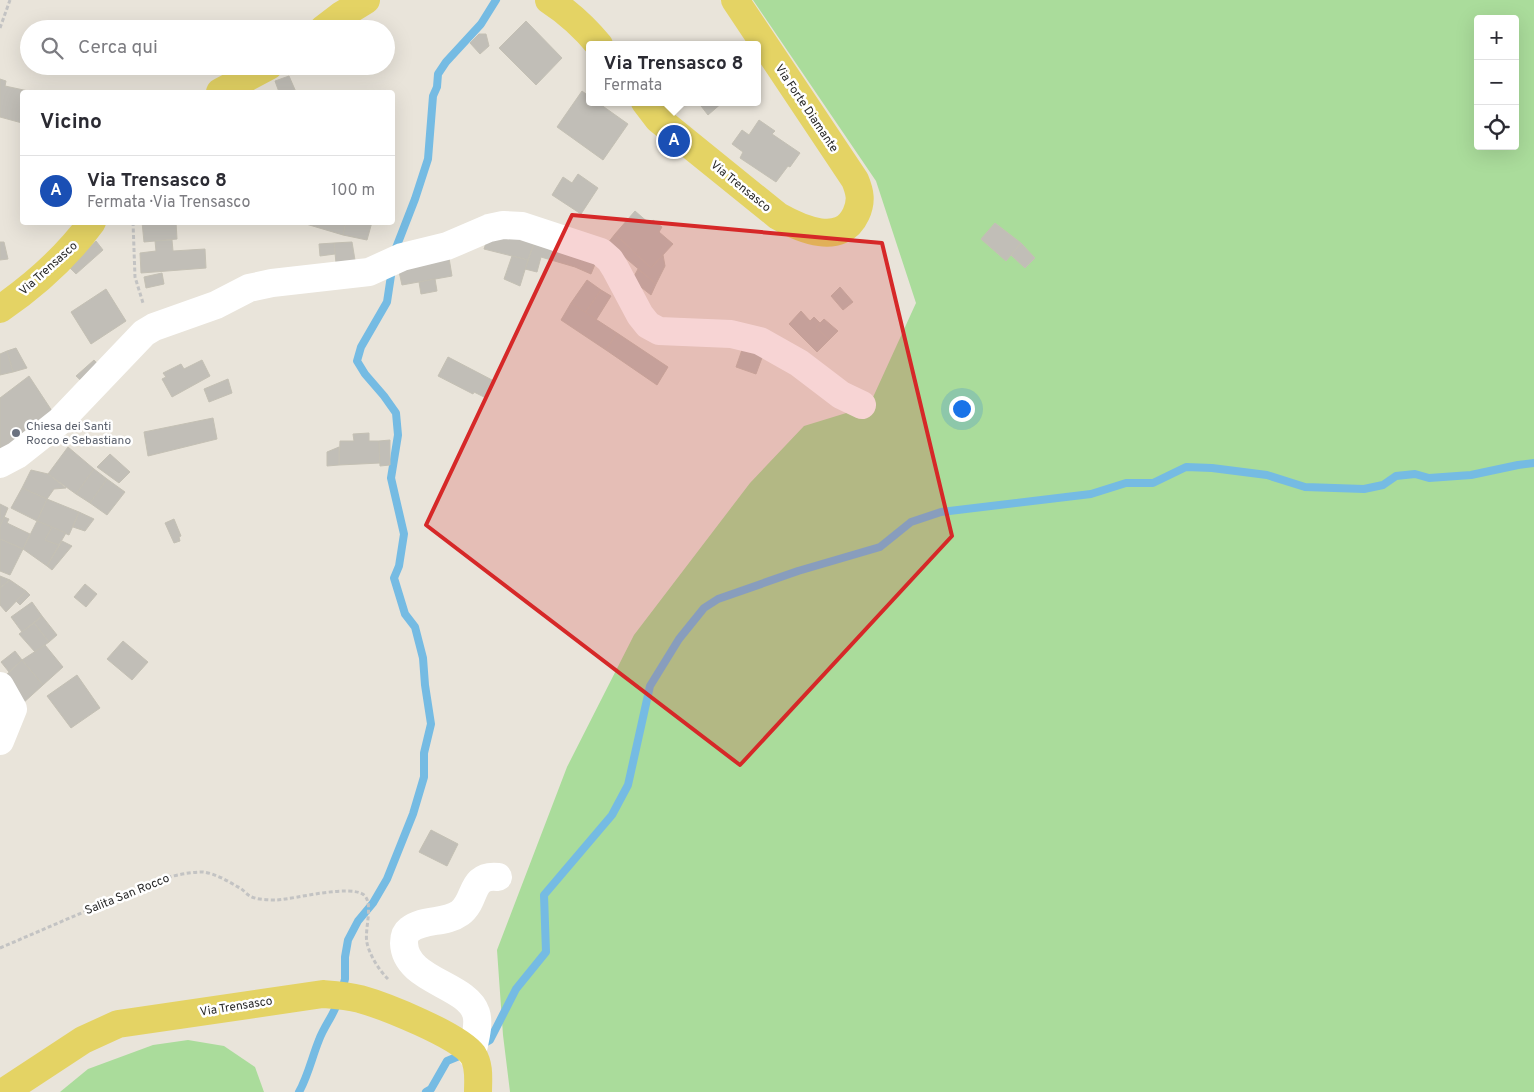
<!DOCTYPE html>
<html lang="it">
<head>
<meta charset="utf-8">
<style>
	body { margin:0; font-family:Overpass,sans-serif; background:#f2f2f3; color:#2b2b33 }
	.controls { position:absolute; right:15px; top:15px; display:grid; overflow:hidden; border-radius:5px; box-shadow:0 5px 20px #0002 }
	.controls button { width:45px; height:45px; display:grid; place-items:center; padding:0; border:0; border-bottom:1px solid #e1e1e2; background:#fff; color:#2b2b33; font:25px sans-serif }
	.you { position:absolute; left:961px; top:408px; width:18px; height:18px; margin:-12px; border:4px solid #fff; border-radius:50%; background:#1a73e8; box-shadow:0 0 0 8px #1a73e833 }
	.badge { display:grid; place-items:center; width:32px; height:32px; border-radius:50%; background:#4654ea; color:#fff; font-size:16px; font-weight:700 }
	.pin { position:absolute; translate:-50% -50%; border:2px solid #fff; box-shadow:0 1px 5px #0006 }
	.popup { position:absolute; left:586px; top:41px; width:175px; height:65px; box-sizing:border-box; display:grid; place-content:center; border-radius:5px; background:#fff; filter:drop-shadow(0 1px 4px #0005); font-size:16px; white-space:nowrap; color:#7c7c81 }
	.popup b { font-size:19px; color:#2b2b33 }
	.popup::after { content:''; position:absolute; left:50%; top:100%; margin-left:-10px; border:10px solid transparent; border-top-color:#fff }
	.list { margin:0; padding:0; list-style:none }
	h2 { display:flex; justify-content:space-between; align-items:center; height:65px; margin:0; padding:0 20px; font-size:21px }
	h2 small { font-size:16px; font-weight:400; color:#7c7c81 }
	.list li { display:grid; grid-template-columns:32px 1fr auto; gap:15px; align-items:center; box-sizing:border-box; height:70px; padding:0 20px; border-top:1px solid #e1e1e2 }
	.list b { display:block; font-size:19px; white-space:nowrap }
	.list p { margin:0; font-size:16px; white-space:nowrap; color:#7c7c81 }
	.list em { font-size:16px; font-style:normal; color:#7c7c81 }
	.icon { flex:none; width:28px; height:28px; fill:none; stroke:currentColor; stroke-width:2; stroke-linecap:round; stroke-linejoin:round }
	.map { position:relative; flex:none; width:1534px; height:1092px; overflow:hidden }
	.search { position:absolute; background:#fff; box-shadow:0 5px 20px #0002; left:20px; top:20px; width:375px; height:55px; display:flex; align-items:center; gap:12px; box-sizing:border-box; padding:0 18px; border-radius:28px; color:#7c7c81; font-size:19px }
	.panel { position:absolute; background:#fff; box-shadow:0 5px 20px #0002; left:20px; top:90px; width:375px; height:135px; border-radius:5px }
	.map>svg:first-child { display:block }
	.green { fill:#aadc9b; fill-rule:evenodd }
	.lines { fill:none; stroke-linecap:round; stroke-linejoin:round }
	.stream { stroke:#75bbe3; stroke-width:8 }
	.building { fill:#c1beb7; stroke:#c4c0b4 }
	.path { stroke:#c3c3c3; stroke-width:3; stroke-dasharray:4 2.5; stroke-linecap:butt }
	.minor { stroke:#fff; stroke-width:28 }
	.major { stroke:#e4d364; stroke-width:28 }
	.marked { fill:#d62828; fill-opacity:0.2; stroke:#d62828; stroke-width:4; stroke-linejoin:round }
	.worship-dot { fill:#6b7280; stroke:#fff; stroke-width:2 }
	.labels { text-anchor:middle; stroke-width:5; stroke-linejoin:round; paint-order:stroke }
	.street-label { font-size:12px; fill:#282828; stroke:#fff }
	.worship-label { font-size:12px; fill:#5b616d; stroke:#fff; text-anchor:start }
</style>
</head>
<body>
<div class="map">
<svg width="1534" height="1092" viewBox="0 0 1534 1092">
	<rect width="100%" height="100%" fill="#e9e4da"/>
	<g class="green">
		<path d="M753 0H1534V1092H510L503 1035 497 950 567 767 634 635 750 483 804 426 869 406 916 303 876 181ZM1478 19H1515V146H1478Z"/>
		<polygon points="188,1040 224,1046 255,1067 264,1092 60,1092 88,1069 153,1045"/>
	</g>
	<g class="lines">
		<g class="stream">
			<polyline points="394,253 415,199 428,159 433,96 437,87 438,74 446,62 481,24 496,0"/>
			<polyline points="342,990 345,979 345,957 348,940 358,921 373,903 387,879 413,814 424,777 424,753 431,724 425,685 423,658 415,627 405,614 394,578 399,566 404,534 391,478 398,435 396,413 384,396 365,374 357,361 361,347 387,302 392,269"/>
			<polyline points="481,1045 490,1040 516,989 546,952 544,895 612,815 628,785 650,686 679,639 704,608 718,599 798,571 880,547 911,522 941,512 1091,494 1126,483 1153,483 1186,467 1212,468 1267,475 1305,487 1364,489 1383,485 1396,476 1415,474 1429,478 1471,475 1518,465 1534,463"/>
			<path d="M299 1092C308 1076 312 1057 319 1040 324 1026 334 1015 338 1001"/>
			<polyline points="426,1092 431,1089 447,1061 464,1054"/>
		</g>
	</g>
	<g class="building">
		<polygon points="526,21 562,58 536,85 499,48"/>
		<polygon points="479,34 486,34 489,46 480,54 470,43"/>
		<polygon points="289,76 296,92 279,92 275,81"/>
		<polygon points="0,79 6,81 5,86 33,92 22,92 22,123 0,117"/>
		<polygon points="582,91 590,97 590,102 597,102 628,124 603,160 557,127"/>
		<polygon points="698,102 723,102 708,115"/>
		<polygon points="759,120 775,131 772,134 800,153 790,167 788,166 776,182 740,158 743,152 732,144 742,130 749,135"/>
		<polygon points="578,174 598,188 581,214 552,195 563,177 572,183"/>
		<polygon points="635,211 650,224 653,220 662,227 659,232 673,244 651,268 615,234"/>
		<polygon points="142,222 176,222 177,239 144,242"/>
		<polygon points="306,222 346,222 343,235 306,224"/>
		<polygon points="346,222 372,222 367,240 343,235"/>
		<polygon points="995,223 1021,243 1006,261 981,239"/>
		<polygon points="615,234 651,268 663,255 665,266 656,284 608,243"/>
		<polygon points="488,237 536,238 528,260 484,249"/>
		<polygon points="536,238 598,257 591,274 575,267 541,257 537,272 525,269"/>
		<polygon points="172,240 173,251 205,249 206,268 141,273 140,253 156,251 155,241"/>
		<polygon points="96,241 103,250 76,274 69,267"/>
		<polygon points="0,242 4,242 8,259 0,260"/>
		<polygon points="352,242 355,260 336,263 334,243"/>
		<polygon points="334,243 335,254 320,256 319,244"/>
		<polygon points="1021,243 1035,258 1025,268 1011,255"/>
		<polygon points="512,256 528,260 520,286 504,279"/>
		<polygon points="449,258 452,276 402,285 398,267"/>
		<polygon points="638,269 656,284 651,295 632,280"/>
		<polygon points="162,273 164,284 146,288 144,277"/>
		<polygon points="435,279 437,291 421,294 419,282"/>
		<polygon points="587,280 601,290 585,313 571,303"/>
		<polygon points="840,287 853,302 843,310 831,296"/>
		<polygon points="106,289 126,321 91,344 71,312"/>
		<polygon points="601,290 611,296 596,320 585,313"/>
		<polygon points="571,303 617,333 606,350 561,320"/>
		<polygon points="801,311 810,321 814,317 820,323 816,327 829,340 817,352 789,324"/>
		<polygon points="824,319 838,331 829,340 816,327"/>
		<polygon points="617,333 668,367 657,385 606,350"/>
		<polygon points="743,347 763,355 756,374 736,367"/>
		<polygon points="16,348 27,368 13,372 7,351"/>
		<polygon points="7,351 13,372 0,375 0,354"/>
		<polygon points="448,357 494,381 486,398 474,392 473,394 438,376"/>
		<polygon points="94,360 103,370 87,386 76,376"/>
		<polygon points="202,360 210,376 172,397 162,379 166,377 163,373 181,364 184,369"/>
		<polygon points="29,376 56,417 0,457 0,398"/>
		<polygon points="228,379 232,393 209,402 204,389"/>
		<polygon points="213,418 217,439 148,456 144,432"/>
		<polygon points="369,433 369,441 379,441 380,463 339,465 340,441 354,441 353,434"/>
		<polygon points="390,440 390,465 380,466 379,441"/>
		<polygon points="68,447 94,469 76,494 48,474"/>
		<polygon points="339,447 339,465 327,466 327,452"/>
		<polygon points="110,454 130,472 119,483 97,467"/>
		<polygon points="94,469 107,479 90,503 76,494"/>
		<polygon points="31,470 48,474 66,488 54,489 47,499 22,488"/>
		<polygon points="107,479 125,492 107,515 90,503"/>
		<polygon points="22,488 47,499 37,521 11,508"/>
		<polygon points="47,499 79,512 69,535 37,521"/>
		<polygon points="0,504 8,508 0,527"/>
		<polygon points="79,512 94,519 85,531 73,527"/>
		<polygon points="4,517 9,519 7,523 30,534 23,549 0,539 0,527"/>
		<polygon points="174,519 181,536 179,537 180,541 174,543 165,523"/>
		<polygon points="37,521 52,527 45,540 59,545 47,566 23,549"/>
		<polygon points="52,527 66,533 59,545 45,540"/>
		<polygon points="0,539 23,549 10,575 0,571"/>
		<polygon points="62,541 72,546 52,570 47,566"/>
		<polygon points="0,576 10,580 0,588"/>
		<polygon points="10,580 26,591 6,612 0,605 0,588"/>
		<polygon points="85,584 97,594 86,607 74,597"/>
		<polygon points="26,591 30,595 20,605 16,601"/>
		<polygon points="32,602 42,616 22,632 11,617"/>
		<polygon points="42,616 57,635 49,642 34,623"/>
		<polygon points="34,623 49,642 35,652 19,634"/>
		<polygon points="123,641 148,662 132,680 107,659"/>
		<polygon points="45,645 63,667 43,685 22,660"/>
		<polygon points="15,651 22,660 9,672 1,662"/>
		<polygon points="22,660 43,685 22,704 4,677"/>
		<polygon points="77,675 100,708 71,728 47,696"/>
		<polygon points="431,830 458,844 447,866 419,852"/>
	</g>
	<g class="lines">
		<g class="path">
			<polyline points="0,28 10,0"/>
			<polyline points="133,222 135,277 143,303"/>
			<path d="M0 948 158 880C172 876 188 872 203 872 214 873 228 881 238 887 243 889 246 894 250 896 257 900 269 900 277 900 295 899 350 884 364 895 374 904 364 930 367 943 370 956 379 970 388 979"/>
		</g>
		<g class="minor">
			<polyline points="0,464 17,455 60,421 144,333 154,327 216,305 249,288 272,283 369,272 402,257 447,246 489,228 503,225 522,226 601,252 610,260 615,268 640,315 648,325 659,331 731,334 760,341 799,363 841,395 862,405"/>
			<polyline points="0,686 13,709 0,741"/>
			<path d="M472 1055C474 1042 480 1025 476 1013 467 984 405 981 404 943 404 938 405 933 409 930 424 918 445 924 460 913 477 901 469 874 498 877"/>
		</g>
		<g class="major">
			<path d="M549 0C569 13 584 27 599 45"/>
			<polyline points="323,29 340,16 366,0"/>
			<polyline points="220,92 269,66"/>
			<path d="M645 102 658 119 778 216C801 229 841 247 856 214 862 201 860 192 855 180L735 0"/>
			<path d="M0 309C35 285 67 256 92 222"/>
			<path d="M4 1092 83 1040 118 1024 323 994C335 995 348 996 360 999 385 1006 458 1035 473 1055 480 1066 478 1080 478 1092"/>
		</g>
	</g>
	<path class="marked" d="M572 215 882 243 952 536 740 765 426 525Z"/>
	<circle class="worship-dot" cx="16" cy="433" r="5"/>
	<g class="labels">
		<g class="street-label">
			<text transform="translate(807 108) rotate(56)" y="4">Via Forte Diamante</text>
			<text transform="translate(741 186) rotate(39)" y="4">Via Trensasco</text>
			<text transform="translate(48 268) rotate(-42)" y="4">Via Trensasco</text>
			<text transform="translate(127 894) rotate(-22)" y="4">Salita San Rocco</text>
			<text transform="translate(236 1006) rotate(-9)" y="4">Via Trensasco</text>
		</g>
		<g class="worship-label">
			<text x="26" y="430">Chiesa dei Santi<tspan x="26" dy="14">Rocco e Sebastiano</tspan></text>
		</g>
	</g>
</svg>
<div class="controls">
<button>+</button>
<button>−</button>
<button><svg class="icon" aria-label="locate" viewBox="0 0 24 24"><circle cx="12" cy="12" r="6"/><path d="M12 2v4M12 18v4M2 12h4M18 12h4"/></svg></button>
</div>
<div class="you"></div>
<div class="pin badge" style="left:674px;top:141px;background:#1a4fb4">A</div>
<div class="popup"><b>Via Trensasco 8</b>Fermata</div>
<div class="search"><svg class="icon" aria-label="search" viewBox="0 0 24 24"><circle cx="10" cy="10" r="6"/><path d="M15 15l6 6"/></svg>Cerca qui</div>
<section class="panel">
<h2>Vicino<small></small></h2>
<ul class="list">
<li><span class="badge" style="background:#1a4fb4">A</span><div><b>Via Trensasco 8</b><p>Fermata · Via Trensasco</p></div><em>100 m</em></li>
</ul>
</section>
</div>
</body>
</html>
